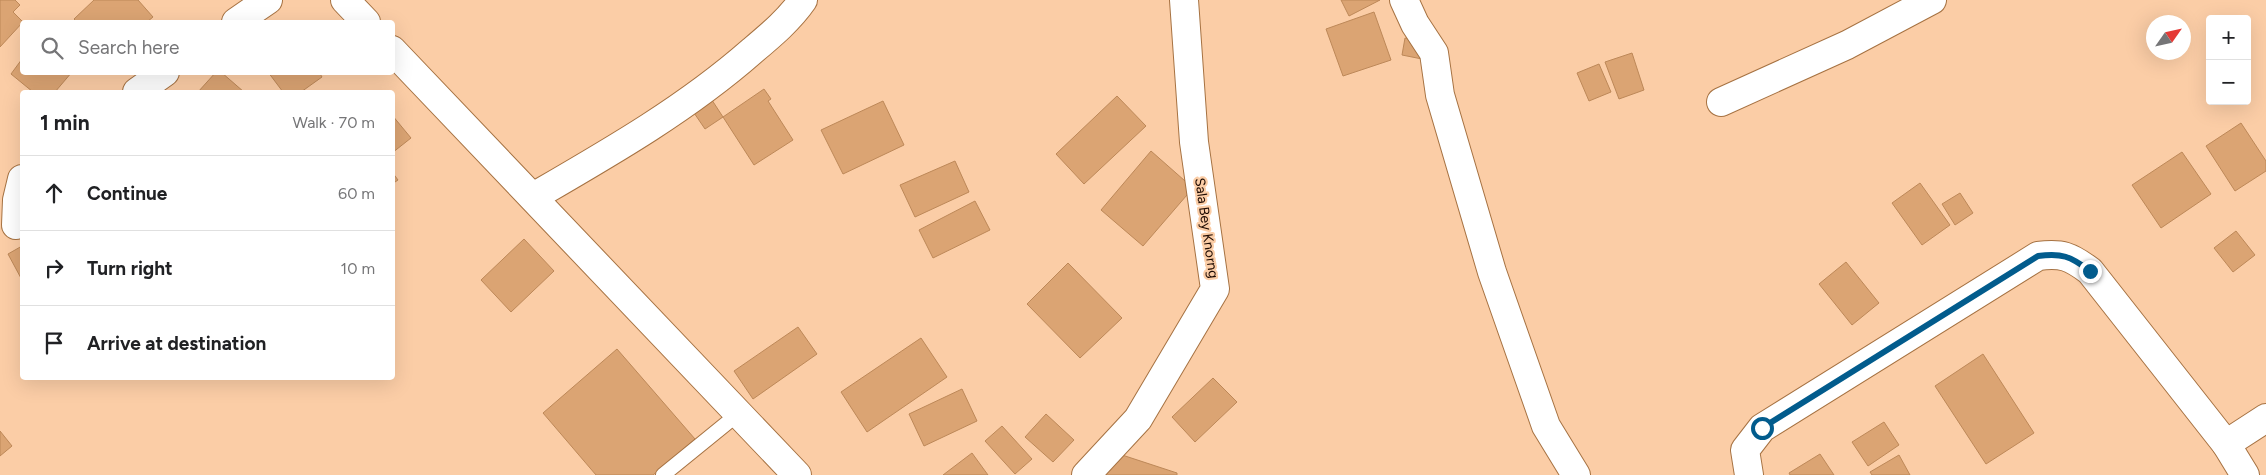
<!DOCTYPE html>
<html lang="en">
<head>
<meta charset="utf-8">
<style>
	body { margin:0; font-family:Figtree,sans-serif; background:#f2f2f2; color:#202124 }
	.controls { position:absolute; right:15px; top:15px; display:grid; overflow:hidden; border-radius:5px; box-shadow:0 5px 20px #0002 }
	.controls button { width:45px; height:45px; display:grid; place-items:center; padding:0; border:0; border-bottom:1px solid #e0e0e0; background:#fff; color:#202124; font:25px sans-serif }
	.compass { position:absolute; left:2146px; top:15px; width:45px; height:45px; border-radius:50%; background:#fff; box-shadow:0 5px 20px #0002; rotate:56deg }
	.stop { position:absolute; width:15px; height:15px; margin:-11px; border:4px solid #025c8d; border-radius:50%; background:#fff }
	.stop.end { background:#025c8d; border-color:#fff; box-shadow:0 1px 5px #0008 }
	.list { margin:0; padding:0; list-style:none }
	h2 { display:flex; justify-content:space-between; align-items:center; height:65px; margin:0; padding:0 20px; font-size:21px }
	h2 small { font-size:16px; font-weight:400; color:#757577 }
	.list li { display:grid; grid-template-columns:32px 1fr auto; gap:15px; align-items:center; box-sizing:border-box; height:75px; padding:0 20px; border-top:1px solid #e0e0e0 }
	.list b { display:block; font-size:19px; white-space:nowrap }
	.list em { font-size:16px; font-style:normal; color:#757577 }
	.icon { flex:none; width:28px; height:28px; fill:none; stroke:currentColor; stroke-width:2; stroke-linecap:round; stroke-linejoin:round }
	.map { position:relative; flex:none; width:2266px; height:475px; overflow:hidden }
	.search { position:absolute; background:#fff; box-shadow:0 5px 20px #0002; left:20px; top:20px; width:375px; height:55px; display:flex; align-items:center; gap:12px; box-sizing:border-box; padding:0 18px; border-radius:5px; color:#757577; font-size:19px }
	.panel { position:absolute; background:#fff; box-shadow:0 5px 20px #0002; left:20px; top:90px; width:375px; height:290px; border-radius:5px }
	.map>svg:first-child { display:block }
	.building { fill:#dba473; stroke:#bd8858 }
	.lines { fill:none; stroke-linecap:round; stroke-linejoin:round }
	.service-casing { stroke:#a67242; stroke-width:16 }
	.minor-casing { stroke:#a67242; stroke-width:30 }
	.tertiary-casing { stroke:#a67242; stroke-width:30 }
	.service { stroke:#fff; stroke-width:14 }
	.minor { stroke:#fff; stroke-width:28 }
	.tertiary { stroke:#fff; stroke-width:28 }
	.route { stroke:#025c8d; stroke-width:6 }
	.labels { text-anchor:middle; stroke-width:4.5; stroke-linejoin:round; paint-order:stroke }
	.street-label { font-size:14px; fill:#1c0900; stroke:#fbcda6 }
</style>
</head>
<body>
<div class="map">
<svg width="2266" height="475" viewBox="0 0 2266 475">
	<rect width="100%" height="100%" fill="#fbcda6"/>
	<g class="building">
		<polygon points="0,0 15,0 20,5 13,12 23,22 0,47"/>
		<polygon points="94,0 138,0 153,17 147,22 77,22 74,19"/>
		<polygon points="1341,0 1380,0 1349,16"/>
		<polygon points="1374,12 1391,60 1343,76 1326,29"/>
		<polygon points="1405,38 1425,41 1422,59 1402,55"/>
		<polygon points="1632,53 1644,90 1619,99 1605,62"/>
		<polygon points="22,59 22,72 72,72 55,92 33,92 11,74"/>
		<polygon points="1599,64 1611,92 1589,101 1577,73"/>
		<polygon points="216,72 221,72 244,92 198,92"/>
		<polygon points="268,72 319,72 322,77 301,92 283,92"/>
		<polygon points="764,89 771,99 768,101 793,140 754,165 723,117"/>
		<polygon points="708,94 723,117 705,129 690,107"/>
		<polygon points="1117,96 1146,126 1084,184 1056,154"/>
		<polygon points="883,101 904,145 843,174 821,130"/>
		<polygon points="392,115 411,138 392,153"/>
		<polygon points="2241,123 2266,161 2266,171 2235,191 2206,146"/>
		<polygon points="1151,151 1193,188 1143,246 1101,210"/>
		<polygon points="2182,152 2211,194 2161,228 2132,185"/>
		<polygon points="955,161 969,192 915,217 900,185"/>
		<polygon points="392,172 398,180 392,184"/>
		<polygon points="1920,183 1950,225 1922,245 1892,203"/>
		<polygon points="1960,193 1973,213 1955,225 1942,204"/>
		<polygon points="975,201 990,230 933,258 919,230"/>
		<polygon points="2236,231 2255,255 2233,272 2214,248"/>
		<polygon points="524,239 554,271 511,312 481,280"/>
		<polygon points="22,246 22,280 8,254"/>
		<polygon points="1846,262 1879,303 1852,325 1819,284"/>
		<polygon points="1068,263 1122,318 1080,358 1027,304"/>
		<polygon points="798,327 817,354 753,399 734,371"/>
		<polygon points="921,338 947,377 867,432 841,392"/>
		<polygon points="617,349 695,439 653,475 596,475 543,413"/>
		<polygon points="1983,354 2034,433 1986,464 1935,386"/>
		<polygon points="1213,378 1237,402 1195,442 1172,417"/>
		<polygon points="962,389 977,421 924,446 909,414"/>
		<polygon points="1046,414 1074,440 1053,462 1025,437"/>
		<polygon points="1884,422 1899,445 1868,466 1852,442"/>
		<polygon points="1002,426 1032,459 1015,474 985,441"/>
		<polygon points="0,431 12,446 0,456"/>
		<polygon points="1113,452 1177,473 1177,475 1106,475"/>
		<polygon points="972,453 988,475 943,475"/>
		<polygon points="1820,454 1834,475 1790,475 1789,473"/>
		<polygon points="1899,455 1910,475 1872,475 1870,472"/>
	</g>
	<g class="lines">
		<defs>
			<polyline id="service" points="663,475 738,414"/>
			<g id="minor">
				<polyline points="1404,0 1415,24 1434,53 1440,95 1492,272 1546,426 1576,475"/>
				<polyline points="236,22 268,0"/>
				<polyline points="137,92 165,72"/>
				<polyline points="1721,102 1847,45 1932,0"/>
				<path d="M533 197C609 153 686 109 752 51 771 35 789 20 803 0"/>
				<polyline points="16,225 17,200 22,179"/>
				<polyline points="2226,444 2266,418"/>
				<polyline points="1086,475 1138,419 1215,289 1194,142 1184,0"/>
				<path d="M1749 475 1745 450 1762 428 2038 256C2062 253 2070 256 2090 271L2226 444 2245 475"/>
			</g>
			<g id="tertiary">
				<polyline points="345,0 366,22"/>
				<polyline points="392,50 797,475"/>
			</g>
		</defs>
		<use href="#service" class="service-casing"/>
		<use href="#minor" class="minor-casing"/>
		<use href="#tertiary" class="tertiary-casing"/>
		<use href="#service" class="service"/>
		<use href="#minor" class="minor"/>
		<use href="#tertiary" class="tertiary"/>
	</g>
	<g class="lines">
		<path class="route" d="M1762 428 2038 256C2062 253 2070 256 2090 271"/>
	</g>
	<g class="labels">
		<g class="street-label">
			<text transform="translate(1207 228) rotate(82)" y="5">Sala Bey Knorng</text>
		</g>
	</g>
</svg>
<div class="controls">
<button>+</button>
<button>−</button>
</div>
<svg class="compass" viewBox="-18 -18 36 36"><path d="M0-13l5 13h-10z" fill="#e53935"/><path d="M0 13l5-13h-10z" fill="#757577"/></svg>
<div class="stop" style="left:1762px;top:428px"></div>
<div class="stop end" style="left:2090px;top:271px"></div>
<div class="search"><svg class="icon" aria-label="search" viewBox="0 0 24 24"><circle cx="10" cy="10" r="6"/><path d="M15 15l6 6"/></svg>Search here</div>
<section class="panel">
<h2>1 min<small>Walk · 70 m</small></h2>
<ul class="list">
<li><svg class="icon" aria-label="ahead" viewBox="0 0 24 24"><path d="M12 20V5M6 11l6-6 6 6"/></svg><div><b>Continue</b></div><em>60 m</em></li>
<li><svg class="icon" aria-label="right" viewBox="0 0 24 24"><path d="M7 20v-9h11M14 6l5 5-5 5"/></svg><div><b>Turn right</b></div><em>10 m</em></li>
<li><svg class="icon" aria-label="arrive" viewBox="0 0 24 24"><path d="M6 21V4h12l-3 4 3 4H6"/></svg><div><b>Arrive at destination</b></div></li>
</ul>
</section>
</div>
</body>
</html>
